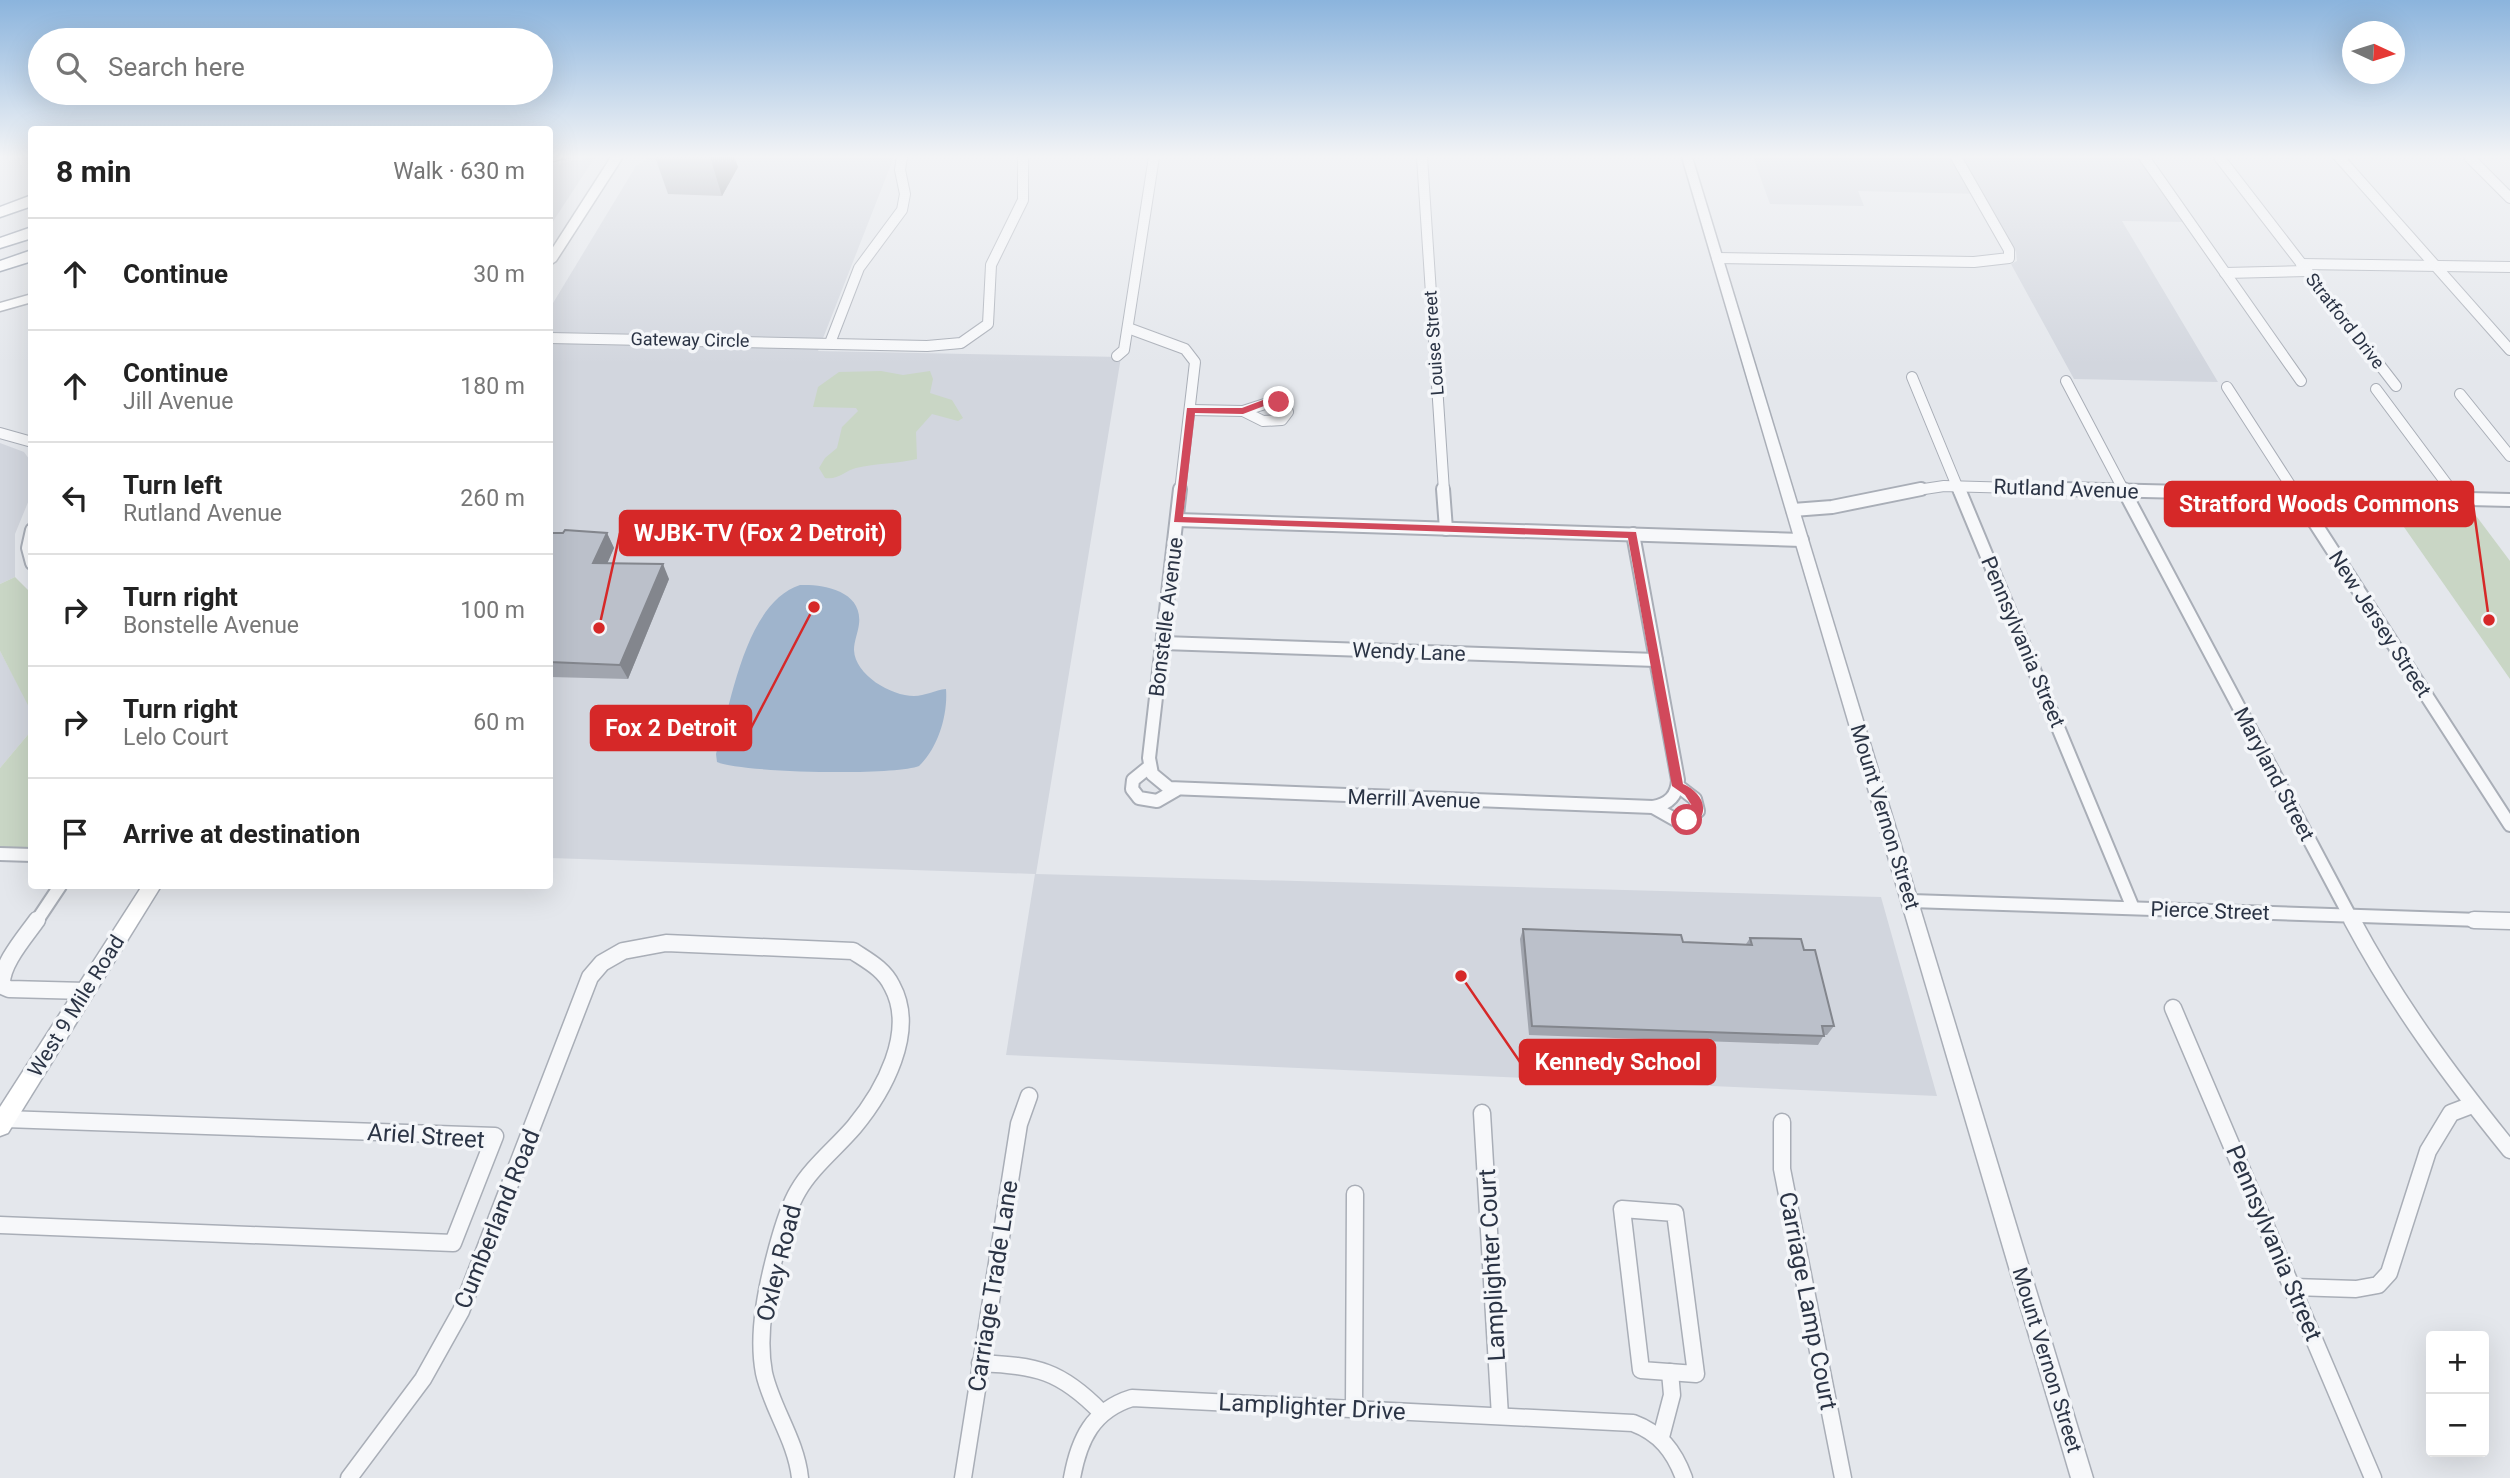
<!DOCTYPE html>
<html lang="en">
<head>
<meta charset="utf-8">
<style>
	body { margin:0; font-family:Roboto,sans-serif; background:#f6f6f6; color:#222 }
	.controls { position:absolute; right:21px; bottom:21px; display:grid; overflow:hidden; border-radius:7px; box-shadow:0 7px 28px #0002 }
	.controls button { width:63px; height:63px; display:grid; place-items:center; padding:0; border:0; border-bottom:2px solid #e0e0e0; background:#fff; color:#222; font:35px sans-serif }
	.compass { position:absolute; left:2342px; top:21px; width:63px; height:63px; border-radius:50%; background:#fff; box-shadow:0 7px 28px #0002; rotate:94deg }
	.stop { position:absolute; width:21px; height:21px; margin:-16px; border:5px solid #d1495b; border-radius:50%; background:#fff }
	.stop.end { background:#d1495b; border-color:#fff; box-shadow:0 2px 7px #0008 }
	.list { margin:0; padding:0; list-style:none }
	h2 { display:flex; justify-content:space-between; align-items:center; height:91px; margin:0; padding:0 28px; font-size:30px }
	h2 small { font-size:23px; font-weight:400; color:#767676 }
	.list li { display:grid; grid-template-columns:46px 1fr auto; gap:21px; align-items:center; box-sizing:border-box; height:112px; padding:0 28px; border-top:2px solid #e0e0e0 }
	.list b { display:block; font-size:26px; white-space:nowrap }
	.list p { margin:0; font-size:23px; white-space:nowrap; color:#767676 }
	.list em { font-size:23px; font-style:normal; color:#767676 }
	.icon { flex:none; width:38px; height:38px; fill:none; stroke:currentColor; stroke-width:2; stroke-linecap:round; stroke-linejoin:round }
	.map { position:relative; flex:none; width:2510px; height:1478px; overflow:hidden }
	.search { position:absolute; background:#fff; box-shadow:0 7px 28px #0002; left:28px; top:28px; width:525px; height:77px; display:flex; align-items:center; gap:18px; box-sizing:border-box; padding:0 24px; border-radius:38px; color:#767676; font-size:26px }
	.panel { position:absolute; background:#fff; box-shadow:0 7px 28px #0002; left:28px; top:126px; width:525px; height:763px; border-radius:7px }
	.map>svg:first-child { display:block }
	.built { fill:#d2d6de }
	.green { fill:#c9d6c5 }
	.water { fill:#9fb4cc }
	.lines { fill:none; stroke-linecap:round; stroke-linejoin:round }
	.minor-far2-casing { stroke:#a9aeb7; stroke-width:12 }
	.minor-far1-casing { stroke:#a9aeb7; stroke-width:16 }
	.minor-casing { stroke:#a9aeb7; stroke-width:19 }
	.tertiary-casing { stroke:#a9aeb7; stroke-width:3 }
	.secondary-casing { stroke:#a9aeb7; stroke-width:3 }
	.motorway-casing { stroke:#8b94a3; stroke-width:3 }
	.minor-far2 { stroke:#f7f8fa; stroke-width:10 }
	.minor-far1 { stroke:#f7f8fa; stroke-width:12 }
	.minor { stroke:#f7f8fa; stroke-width:16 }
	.tertiary { fill:#f7f8fa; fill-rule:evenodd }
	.secondary { fill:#fff; fill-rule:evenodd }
	.motorway { fill:#fff; fill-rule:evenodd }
	.wall { fill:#a1a5ae }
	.shaded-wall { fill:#83868d }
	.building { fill:#bbc0ca; stroke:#83868d; stroke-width:2 }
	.route { fill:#d1495b }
	.labels { text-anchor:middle; stroke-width:7; stroke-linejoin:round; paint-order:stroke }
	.far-street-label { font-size:18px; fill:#2b3445; stroke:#f4f6f9 }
	.street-label { font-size:21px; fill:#2b3445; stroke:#f4f6f9 }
	.near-street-label { font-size:24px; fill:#2b3445; stroke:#f4f6f9 }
	.leader { fill:none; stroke:#d62828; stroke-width:2.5 }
	.callout-dot { fill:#d62828; stroke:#f4f6f9; stroke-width:2.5 }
	.callout { fill:#d62828; stroke:#d62828; stroke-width:2.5 }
	.callout-label { font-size:23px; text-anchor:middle; font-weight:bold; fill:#fff }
</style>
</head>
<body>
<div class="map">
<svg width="2510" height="1478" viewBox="0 0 2510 1478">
	<rect width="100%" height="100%" fill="#e4e7ec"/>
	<g class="built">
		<polygon points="595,157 550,226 550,165"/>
		<polygon points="894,157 818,351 1121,357 1036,874 1881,897 1937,1096 1006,1055 1035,874 550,858 550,308 636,166 648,158"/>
		<polygon points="1753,157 2140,157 2186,222 2122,221 2218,382 2074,379 2011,264 2017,261 2016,252 1980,194 1858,191 1864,206 1770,204"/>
		<polygon points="0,443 24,452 32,463 31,495 15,534 15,577 0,584"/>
		<polygon points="0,651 32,711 31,731 0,768"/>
	</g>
	<g class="green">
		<path d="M881 371 903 375 930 371 933 379 930 393 952 400 963 418 958 421 932 414 916 432 917 459C897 464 876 463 856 468 844 471 839 480 825 478L819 468 825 458 837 448 842 427 858 411 856 408 813 407 818 387 839 372Z"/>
		<polygon points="2390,507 2471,509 2510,561 2510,679"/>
		<polygon points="15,577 31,593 31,711 0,651 0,584"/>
		<polygon points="31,731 31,848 0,847 0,768"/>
	</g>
	<path class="water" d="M800 585C824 584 863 591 859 624 858 633 854 641 854 650 855 675 891 696 914 696 925 696 935 690 946 689 948 715 938 748 919 766 895 776 742 773 717 762L716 754C731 704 745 603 800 585Z"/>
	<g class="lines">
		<defs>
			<g id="minor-far2">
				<polyline points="1422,157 1444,491"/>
				<polyline points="2144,157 2301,381"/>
				<polyline points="2219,157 2396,386"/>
				<polyline points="2339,157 2510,350"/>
				<polyline points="2469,157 2510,198"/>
				<polyline points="1717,258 1974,262 2009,258 2009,250 1956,157"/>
				<polyline points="2301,264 2510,267"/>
				<polyline points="2225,273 2307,271"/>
				<polyline points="1128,328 1185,349 1195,362 1180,491"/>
				<polyline points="550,338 927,346 961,343 988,324 991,265 1023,200 1023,157"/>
				<polyline points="830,343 859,268 902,210 905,194 900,170 902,157"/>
				<polyline points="1117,356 1124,350 1154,157"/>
				<polyline points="1912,377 1959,491"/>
				<polyline points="2066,381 2124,491"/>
				<polyline points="2227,387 2294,491"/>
				<polyline points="2376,389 2452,491"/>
				<polyline points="2460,394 2510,456"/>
				<polygon points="1271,402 1284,404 1288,412 1282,420 1263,421 1243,411"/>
				<polyline points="1191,410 1243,411"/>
				<polyline points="0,433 32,442"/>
				<polyline points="1911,491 1944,486 2133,491"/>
			</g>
			<g id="minor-far1">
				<path d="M1180 489 1149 758 1152 774 1169 788 1653 807C1669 804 1677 796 1678 780L1633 534"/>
				<polyline points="1443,489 1446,529"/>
				<polyline points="1959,489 2133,908"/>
				<polyline points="2062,489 2510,500"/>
				<polyline points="2123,489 2353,922"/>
				<polyline points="2293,489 2510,825"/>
				<polyline points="2451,489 2458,498"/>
				<polyline points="1793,510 1832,507 1921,489"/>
				<polyline points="1177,520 1802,540"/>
				<polyline points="32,530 28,548 32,563"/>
				<polyline points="1163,643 1656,660"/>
				<polyline points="1149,767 1133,780 1132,789 1139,798 1157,801 1176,790"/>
				<polyline points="1653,807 1676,820 1687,819 1698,811 1695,799 1678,786"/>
				<polyline points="0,854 32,855"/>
				<polyline points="1911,901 2510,921"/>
				<polyline points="36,922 60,886"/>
			</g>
			<g id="minor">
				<path d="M37 920C25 937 0 965 2 986L9 989 86 991"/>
				<path d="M2352 920C2397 1004 2450 1076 2510 1150"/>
				<polyline points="2474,920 2510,921"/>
				<polyline points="2173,1008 2373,1478"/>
				<polyline points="1482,1113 1500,1416"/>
				<polyline points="1782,1122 1782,1169 1843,1478"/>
				<polygon points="1622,1209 1675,1213 1696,1374 1641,1370"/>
				<polyline points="0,1225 453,1243 495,1136 5,1119"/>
				<polyline points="2293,1287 2356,1289 2378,1285 2389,1273 2428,1151 2451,1113 2472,1105"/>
				<path d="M980 1363C1037 1366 1060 1370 1101 1412"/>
				<polyline points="1354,1409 1355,1194"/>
				<polyline points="1661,1437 1672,1395 1670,1372"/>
				<path d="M349 1478 423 1379 461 1311 590 977 602 963 623 951 666 943 853 951C868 961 884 969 892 986 917 1032 883 1092 854 1127 835 1149 812 1167 798 1191 783 1216 768 1280 764 1309 761 1330 760 1352 764 1373 772 1409 796 1440 800 1478"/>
				<polyline points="963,1478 1019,1124 1029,1096"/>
				<path d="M1072 1478C1079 1439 1093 1410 1132 1398L1633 1423C1660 1433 1674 1451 1684 1478"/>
			</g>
			<polygon id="tertiary" points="1682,157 1692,157 2093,1478 2071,1478"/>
			<g id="secondary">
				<polygon points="550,157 568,157 550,162"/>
				<polygon points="611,157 623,157 556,261 550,265 550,252"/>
				<polygon points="32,294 32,302 0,311 0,303"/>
				<polygon points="142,886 161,886 8,1133 0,1136 0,1107"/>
			</g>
			<g id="motorway">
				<polygon points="32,195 32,206 0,217 0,207"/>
				<polygon points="32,227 32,238 0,248 0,238"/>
				<polygon points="32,250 32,261 0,271 0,261"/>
			</g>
		</defs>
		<use href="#minor-far2" class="minor-far2-casing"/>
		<use href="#minor-far1" class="minor-far1-casing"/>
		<use href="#minor" class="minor-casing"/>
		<use href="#tertiary" class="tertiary-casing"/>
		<use href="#secondary" class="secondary-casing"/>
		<use href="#motorway" class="motorway-casing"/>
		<use href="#minor-far2" class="minor-far2"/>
		<use href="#minor-far1" class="minor-far1"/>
		<use href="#minor" class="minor"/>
		<use href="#tertiary" class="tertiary"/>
		<use href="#secondary" class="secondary"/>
		<use href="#motorway" class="motorway"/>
	</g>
	<g class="wall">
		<polygon points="655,157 734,157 738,167 722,196 668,194"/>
		<polygon points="550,533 607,533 614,548 607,563 669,579 628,679 550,677"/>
		<polygon points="1523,929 1683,942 1746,944 1750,938 1804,950 1834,1026 1827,1035 1824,1035 1818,1045 1529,1035 1520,939"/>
	</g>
	<g class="shaded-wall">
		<polygon points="710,157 734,157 738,167 722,196"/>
		<polygon points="607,533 614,548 601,578 593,563"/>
		<polygon points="663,564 669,579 628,679 620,665"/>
	</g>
	<g class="building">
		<polygon points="565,530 607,533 593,563 663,564 620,665 550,662 550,533 563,533"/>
		<polygon points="1523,929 1681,935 1683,942 1752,945 1750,938 1801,939 1804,950 1815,950 1834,1026 1822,1026 1824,1036 1532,1026"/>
	</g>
	<linearGradient id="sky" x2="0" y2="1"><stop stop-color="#8bb4dd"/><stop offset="0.43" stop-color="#f3f4f6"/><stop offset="1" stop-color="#f3f4f6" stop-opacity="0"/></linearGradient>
	<rect width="2510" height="364" fill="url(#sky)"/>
	<path class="route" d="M1279 399 1282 404 1264 406 1243 414 1195 413 1183 517 1636 532 1683 784C1695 789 1707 801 1702 815L1692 823H1683L1681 820 1692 806 1685 795 1672 786 1628 538 1174 522 1187 408H1242L1263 400Z"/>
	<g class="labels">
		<g class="far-street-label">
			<text transform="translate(2345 321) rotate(52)" y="6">Stratford Drive</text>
			<text transform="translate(690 340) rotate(1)" y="6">Gateway Circle</text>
			<text transform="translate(1434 343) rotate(-94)" y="6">Louise Street</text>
		</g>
		<g class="street-label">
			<text transform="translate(2066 489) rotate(2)" y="7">Rutland Avenue</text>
			<text transform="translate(1166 617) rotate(-83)" y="7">Bonstelle Avenue</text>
			<text transform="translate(2380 624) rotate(57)" y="7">New Jersey Street</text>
			<text transform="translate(2023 642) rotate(67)" y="7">Pennsylvania Street</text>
			<text transform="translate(1409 652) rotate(2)" y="7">Wendy Lane</text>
			<text transform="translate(2274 774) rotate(62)" y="7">Maryland Street</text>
			<text transform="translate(1414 799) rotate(2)" y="7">Merrill Avenue</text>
			<text transform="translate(1885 817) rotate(73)" y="7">Mount Vernon Street</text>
			<text transform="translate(2210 911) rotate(2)" y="7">Pierce Street</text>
			<text transform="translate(76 1006) rotate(-58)" y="7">West 9 Mile Road</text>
			<text transform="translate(2047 1360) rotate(73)" y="7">Mount Vernon Street</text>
		</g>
		<g class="near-street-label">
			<text transform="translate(426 1136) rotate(4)" y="8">Ariel Street</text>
			<text transform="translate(497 1219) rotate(-68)" y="8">Cumberland Road</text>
			<text transform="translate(2274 1243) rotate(67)" y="8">Pennsylvania Street</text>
			<text transform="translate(779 1263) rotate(-76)" y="8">Oxley Road</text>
			<text transform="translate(1492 1265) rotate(-93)" y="8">Lamplighter Court</text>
			<text transform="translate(993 1286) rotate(-81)" y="8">Carriage Trade Lane</text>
			<text transform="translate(1808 1301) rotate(79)" y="8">Carriage Lamp Court</text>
			<text transform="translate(1312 1407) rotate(3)" y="8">Lamplighter Drive</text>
		</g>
	</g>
	<path class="leader" d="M2489 620L2473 504M599 628L620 533M814 607L751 728M1461 976L1520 1062"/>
	<g class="callout-dot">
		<circle cx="2489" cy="620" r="7"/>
		<circle cx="599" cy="628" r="7"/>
		<circle cx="814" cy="607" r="7"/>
		<circle cx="1461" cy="976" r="7"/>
	</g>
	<g class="callout">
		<rect x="2165" y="482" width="308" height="44" rx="7"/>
		<rect x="620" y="511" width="280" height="44" rx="7"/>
		<rect x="591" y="706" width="160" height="44" rx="7"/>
		<rect x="1520" y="1040" width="195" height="44" rx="7"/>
	</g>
	<g class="callout-label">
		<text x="2319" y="512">Stratford Woods Commons</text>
		<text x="760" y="541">WJBK-TV (Fox 2 Detroit)</text>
		<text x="671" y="736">Fox 2 Detroit</text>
		<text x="1618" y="1070">Kennedy School</text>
	</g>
</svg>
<div class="controls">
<button>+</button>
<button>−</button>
</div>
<svg class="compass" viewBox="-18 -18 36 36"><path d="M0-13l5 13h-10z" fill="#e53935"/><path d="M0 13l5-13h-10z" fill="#767676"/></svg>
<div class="stop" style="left:1687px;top:820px"></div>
<div class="stop end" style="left:1279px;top:402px"></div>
<div class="search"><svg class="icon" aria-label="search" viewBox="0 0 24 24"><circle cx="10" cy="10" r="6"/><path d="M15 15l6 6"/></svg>Search here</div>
<section class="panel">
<h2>8 min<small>Walk · 630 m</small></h2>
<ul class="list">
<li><svg class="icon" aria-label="ahead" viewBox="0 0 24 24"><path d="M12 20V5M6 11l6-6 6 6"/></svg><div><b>Continue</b></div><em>30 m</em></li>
<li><svg class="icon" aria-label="ahead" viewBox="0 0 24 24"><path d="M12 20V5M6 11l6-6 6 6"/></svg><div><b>Continue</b><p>Jill Avenue</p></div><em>180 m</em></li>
<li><svg class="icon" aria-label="left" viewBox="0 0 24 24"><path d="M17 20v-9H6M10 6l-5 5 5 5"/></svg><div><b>Turn left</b><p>Rutland Avenue</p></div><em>260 m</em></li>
<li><svg class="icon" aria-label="right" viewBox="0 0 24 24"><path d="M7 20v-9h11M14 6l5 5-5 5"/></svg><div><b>Turn right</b><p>Bonstelle Avenue</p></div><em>100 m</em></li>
<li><svg class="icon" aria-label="right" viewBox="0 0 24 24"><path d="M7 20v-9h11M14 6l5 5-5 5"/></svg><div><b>Turn right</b><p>Lelo Court</p></div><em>60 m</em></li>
<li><svg class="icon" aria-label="arrive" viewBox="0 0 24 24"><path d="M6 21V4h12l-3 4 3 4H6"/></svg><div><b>Arrive at destination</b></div></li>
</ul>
</section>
</div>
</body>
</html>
